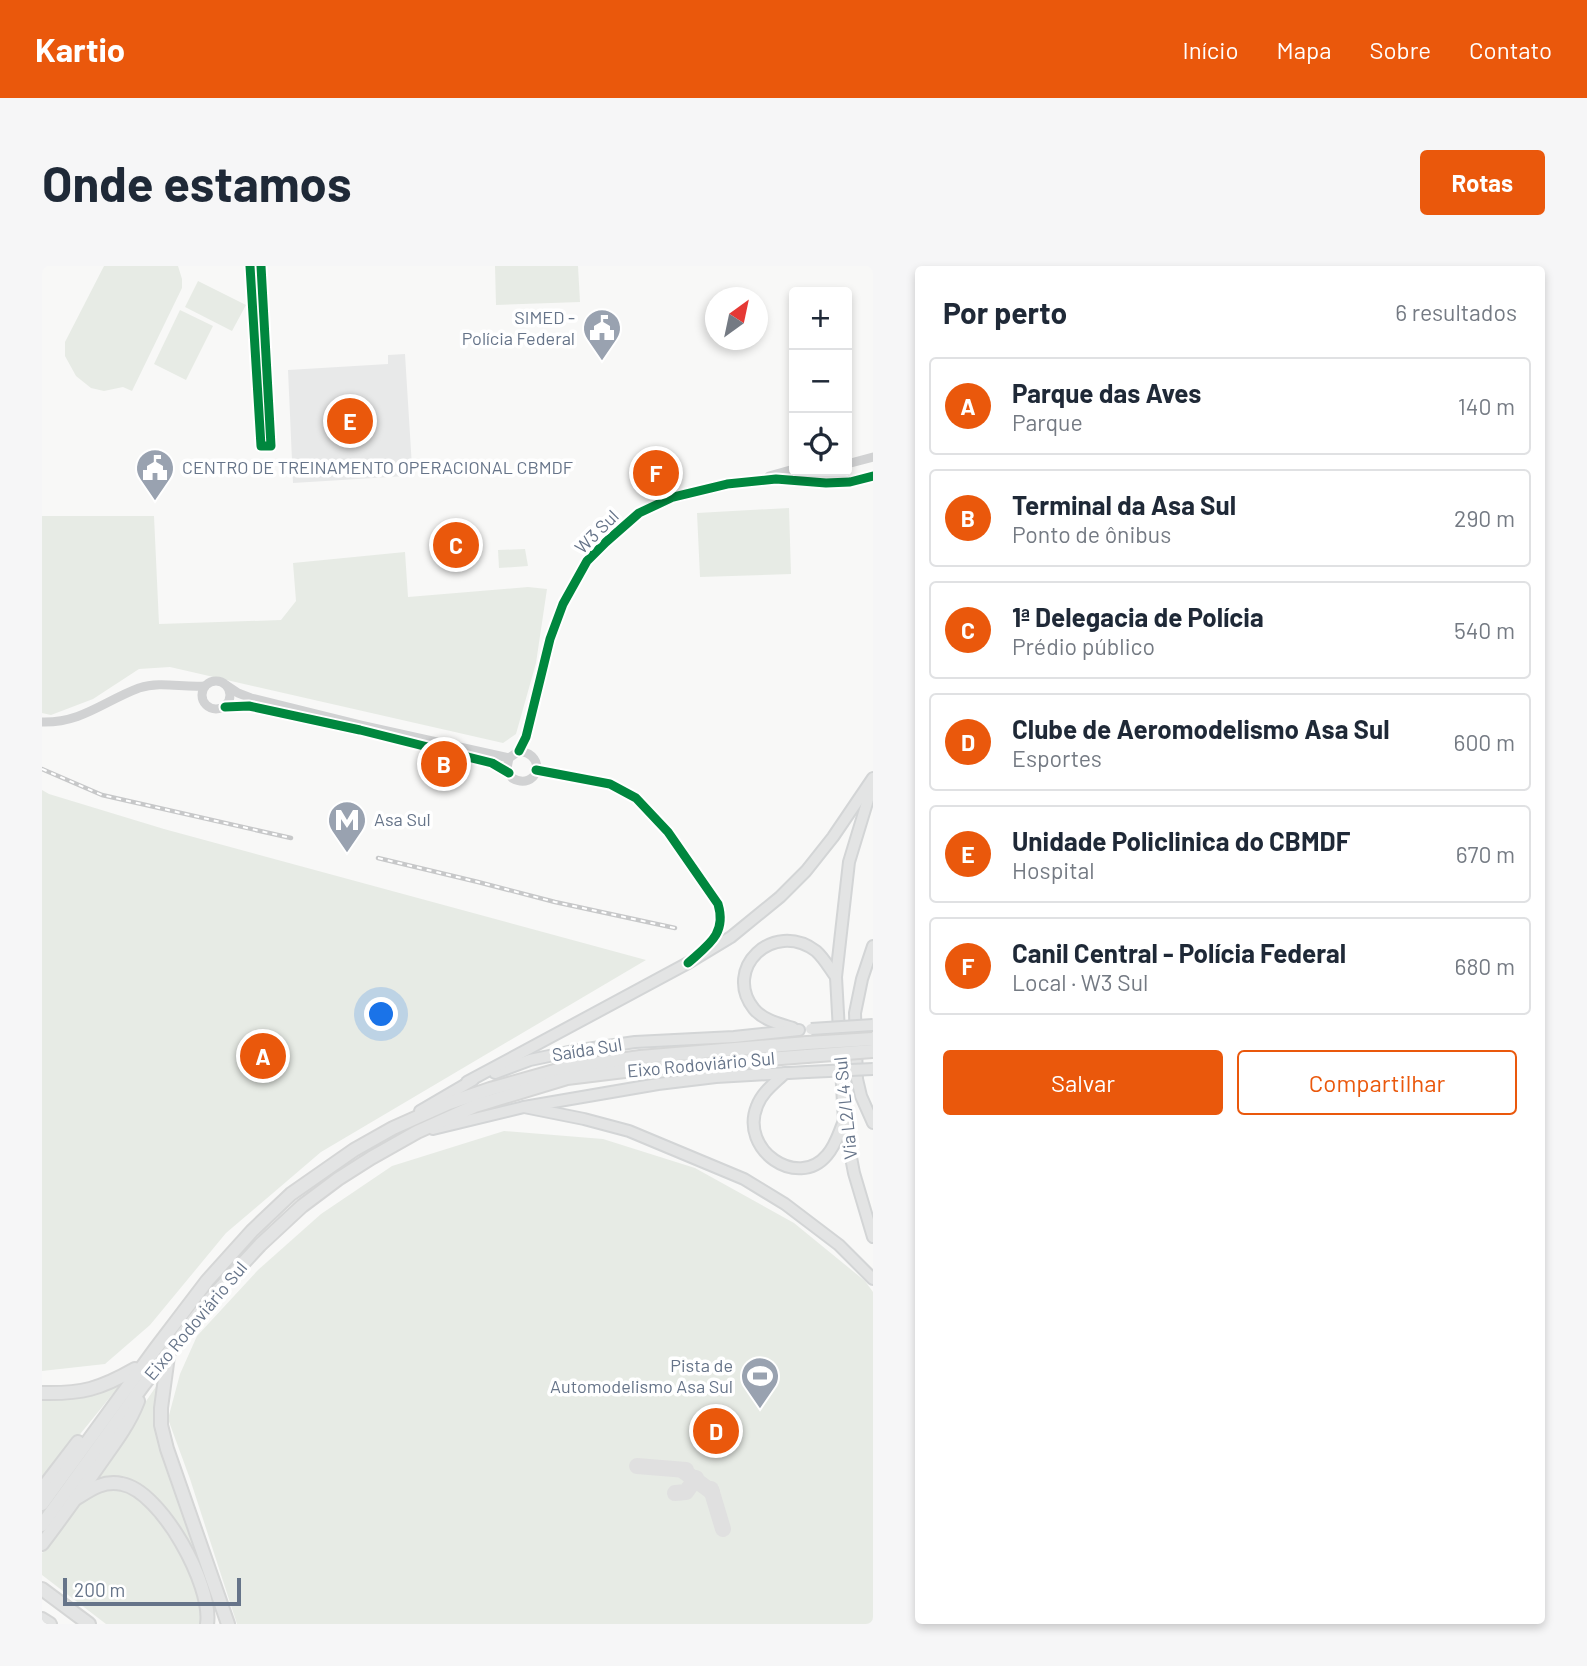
<!DOCTYPE html>
<html lang="pt">
<head>
<meta charset="utf-8">
<style>
	body { margin:0; font-family:Barlow,sans-serif; background:#f6f6f7; color:#1f2937 }
	.controls { position:absolute; right:21px; top:21px; display:grid; overflow:hidden; border-radius:7px; box-shadow:0 4px 10px #0003 }
	.controls button { width:63px; height:63px; display:grid; place-items:center; padding:0; border:0; border-bottom:2px solid #e0e1e3; background:#fff; color:#1f2937; font:35px sans-serif }
	.compass { position:absolute; left:663px; top:21px; width:63px; height:63px; border-radius:50%; background:#fff; box-shadow:0 4px 10px #0003; rotate:33deg }
	.scale { position:absolute; left:21px; bottom:18px; width:178px; box-sizing:border-box; padding-left:7px; border:4px solid #667489; border-top:0; font-size:19px; line-height:24px; white-space:nowrap; color:#667489; -webkit-text-stroke:5px #fff; paint-order:stroke }
	.you { position:absolute; left:340px; top:749px; width:24px; height:24px; margin:-18px; border:5px solid #fff; border-radius:50%; background:#1a73e8; box-shadow:0 0 0 10px #1a73e833 }
	.badge { display:grid; place-items:center; width:46px; height:46px; border-radius:50%; background:#ea580c; color:#fff; font-size:23px; font-weight:700 }
	.pin { position:absolute; translate:-50% -50%; border:4px solid #fff; box-shadow:0 2px 7px #0006 }
	.list { margin:0; padding:0; list-style:none }
	h2 { display:flex; justify-content:space-between; align-items:center; height:91px; margin:0; padding:0 28px; font-size:30px }
	h2 small { font-size:23px; font-weight:400; color:#747a83 }
	.list li { display:grid; grid-template-columns:46px 1fr auto; gap:21px; align-items:center; box-sizing:border-box; height:98px; margin:0 14px 14px; padding:0 14px; border:2px solid #e0e1e3; border-radius:7px }
	.list b { display:block; font-size:26px; white-space:nowrap }
	.list p { margin:0; font-size:23px; white-space:nowrap; color:#747a83 }
	.list em { font-size:23px; font-style:normal; color:#747a83 }
	.actions { display:flex; gap:14px; padding:21px 28px }
	.actions a { flex:1; padding:16px 0; border:2px solid #ea580c; border-radius:7px; text-align:center; font-size:24px; color:#ea580c }
	.actions .main { background:#ea580c; color:#fff }
	.icon { flex:none; width:38px; height:38px; fill:none; stroke:currentColor; stroke-width:2; stroke-linecap:round; stroke-linejoin:round }
	.map { position:relative; flex:none; width:831px; height:1358px; overflow:hidden; border-radius:7px }
	header { display:flex; align-items:center; gap:42px; box-sizing:border-box; height:98px; padding:0 35px; background:#ea580c; color:#fff }
	header strong { font-size:33px }
	nav { display:flex; gap:38px; margin-inline-start:auto; font-size:24px }
	.intro { display:flex; align-items:center; justify-content:space-between; box-sizing:border-box; height:168px; padding:0 42px }
	h1 { margin:0; font-size:49px }
	.button { padding:18px 32px; border-radius:7px; background:#ea580c; color:#fff; font-size:24px; font-weight:700 }
	main { display:flex; gap:42px; padding:0 42px }
	aside { flex:1; background:#fff; border-radius:7px; box-shadow:0 4px 10px #0003 }
	.map>svg:first-child { display:block }
	.built { fill:#e8e9e9 }
	.green { fill:#e7ebe5 }
	.lines { fill:none; stroke-linecap:round; stroke-linejoin:round }
	.taxiway { stroke:#e0e0e0; stroke-width:16 }
	.primary-casing { stroke:#d3d5d6; stroke-width:14 }
	.trunk-casing { stroke:#d5d6d6; stroke-width:16 }
	.tertiary { stroke:#d1d2d3; stroke-width:9 }
	.primary { stroke:#e3e4e4; stroke-width:10 }
	.trunk { stroke:#e3e4e4; stroke-width:12 }
	.rail-casing { stroke:#c7c8c9; stroke-width:4.5 }
	.rail { stroke:#fff; stroke-width:2; stroke-dasharray:5; stroke-linecap:butt }
	.primary-bridge-casing { stroke:#d3d5d6; stroke-width:14; stroke-linecap:butt }
	.trunk-bridge-casing { stroke:#d5d6d6; stroke-width:16; stroke-linecap:butt }
	.primary-bridge { stroke:#e3e4e4; stroke-width:10 }
	.trunk-bridge { stroke:#e3e4e4; stroke-width:12 }
	.cycleway-casing { stroke:#fff; stroke-width:13 }
	.cycleway { stroke:#00873e; stroke-width:9 }
	.labels { text-anchor:middle; stroke-width:7; stroke-linejoin:round; paint-order:stroke }
	.poi-label { font-size:18px; fill:#667489; stroke:#fff; text-anchor:end }
	.street-label { font-size:18px; fill:#667489; stroke:#fff }
</style>
</head>
<body>
<header>
<strong>Kartio</strong>
<nav><a>Início</a><a>Mapa</a><a>Sobre</a><a>Contato</a></nav>
</header>
<div class="intro"><h1>Onde estamos</h1><a class="button">Rotas</a></div>
<main>
<div class="map">
<svg width="831" height="1358" viewBox="0 0 831 1358">
	<rect width="100%" height="100%" fill="#f8f8f7"/>
	<polygon class="built" points="363,88 370,201 364,210 251,217 246,104 346,98 346,89"/>
	<g class="green">
		<polygon points="62,0 136,0 140,13 140,22 90,125 81,121 62,125 49,122 34,110 23,90 23,76"/>
		<polygon points="453,0 536,0 538,36 454,39"/>
		<polygon points="156,15 204,39 190,65 143,41"/>
		<polygon points="138,44 171,60 144,114 112,98"/>
		<polygon points="747,242 749,308 658,311 655,247"/>
		<polygon points="0,250 112,250 117,358 239,354 254,335 251,297 363,286 366,331 486,321 505,323 494,397 474,468 461,477 128,401 97,403 51,433 9,449 0,447"/>
		<polygon points="483,283 486,300 457,302 456,284"/>
		<polygon points="0,524 7,528 122,563 604,694 279,886 184,967 108,1059 63,1098 0,1105"/>
		<polygon points="462,865 561,873 653,902 752,957 823,1015 831,1026 831,1358 195,1358 148,1213 126,1153 138,1108 155,1070 216,1004 279,948 350,900"/>
		<polygon points="82,1114 0,1215 0,1132 23,1134 47,1130"/>
		<path d="M115 1119 113 1145 117 1172 161 1306C136 1264 112 1202 51 1214Z"/>
		<polygon points="66,1224 81,1225 95,1231 107,1240 146,1301 160,1341 159,1358 64,1358 0,1309 0,1287 39,1235 51,1228"/>
	</g>
	<g class="lines">
		<g class="taxiway">
			<polyline points="595,1200 644,1204"/>
			<polyline points="640,1204 670,1226"/>
			<polyline points="669,1223 681,1263"/>
			<polyline points="633,1227 644,1226 654,1212"/>
		</g>
		<defs>
			<g id="primary">
				<polyline points="831,517 807,596 794,711 802,855 812,907 831,971"/>
				<polyline points="831,680 820,713 813,747 815,813 819,830 831,857"/>
				<path d="M751 762C738 758 721 754 712 743 680 703 731 653 774 685 782 692 788 703 794 711"/>
				<polyline points="453,807 488,794 531,785 593,776 692,771 757,764"/>
				<path d="M743 807C733 817 720 826 715 840 697 884 756 924 785 889 794 879 797 866 802 855"/>
				<polyline points="425,816 646,697 689,671 738,631 764,605 791,571 831,512"/>
				<polyline points="482,841 542,853 587,865 702,913 743,938 797,979 831,1013"/>
				<polyline points="378,845 431,814"/>
				<polyline points="391,863 482,841 616,818 674,811 765,806"/>
			</g>
			<g id="trunk">
				<polyline points="126,1090 119,1142 119,1159 125,1183 186,1358"/>
				<path d="M0 1127C40 1128 58 1123 93 1103"/>
				<polyline points="0,1223 36,1176"/>
				<path d="M35 1232C49 1223 62 1214 80 1218 119 1225 171 1320 165 1358"/>
				<polyline points="0,1238 114,1082 165,1015 210,965 249,928 312,884 351,862 407,837 448,823 523,802 598,791 765,777"/>
				<polyline points="0,1259 102,1118 169,1032 218,979 260,940 296,913 329,892 375,866 433,840 525,812 599,803 765,790"/>
				<path d="M0 1278C21 1250 42 1221 62 1192 75 1174 88 1156 96 1135"/>
				<polyline points="0,1323 47,1358"/>
				<polyline points="0,1353 8,1358"/>
			</g>
		</defs>
		<use href="#primary" class="primary-casing"/>
		<use href="#trunk" class="trunk-casing"/>
		<g class="tertiary">
			<polyline points="208,0 219,180 229,180 219,0"/>
			<polyline points="805,198 831,191"/>
			<polyline points="727,210 752,203"/>
			<circle cx="174" cy="429" r="14"/>
			<path d="M184 419 196 427 209 432 319 459 467 492 477 485C507 489 495 526 470 512L465 502 467 492"/>
			<polyline points="183,441 207,440 311,463"/>
			<path d="M0 456C40 457 62 435 97 422 119 415 141 422 163 420"/>
			<polyline points="325,466 450,497 467,507"/>
			<polyline points="477,485 484,471 508,373 521,338 545,295 564,276 597,247 631,231 685,218 734,213 784,217 808,216 831,210"/>
			<path d="M494 504 568 518 594 532 626 566 676 638C683 662 674 671 657 686"/>
		</g>
		<use href="#primary" class="primary"/>
		<use href="#trunk" class="trunk"/>
		<defs>
			<g id="rail">
				<polyline points="0,503 60,529 249,572"/>
				<polyline points="336,592 436,616 513,636 633,662"/>
			</g>
		</defs>
		<use href="#rail" class="rail-casing"/>
		<use href="#rail" class="rail"/>
		<defs>
			<g id="primary-bridge">
				<polyline points="769,763 831,759"/>
				<polyline points="765,806 831,803"/>
			</g>
			<g id="trunk-bridge">
				<polyline points="765,777 831,773"/>
				<polyline points="765,790 831,785"/>
			</g>
		</defs>
		<use href="#primary-bridge" class="primary-bridge-casing"/>
		<use href="#trunk-bridge" class="trunk-bridge-casing"/>
		<use href="#primary-bridge" class="primary-bridge"/>
		<use href="#trunk-bridge" class="trunk-bridge"/>
		<defs>
			<g id="cycleway">
				<polyline points="208,0 219,180 229,180 219,0"/>
				<polyline points="183,441 207,440 318,464 450,497 467,507"/>
				<polyline points="477,485 484,471 508,373 521,338 545,295 564,276 597,247 631,231 685,218 734,213 784,217 808,216 831,210"/>
				<path d="M494 504 568 518 594 532 626 566 676 638C685 668 666 679 646 697"/>
			</g>
		</defs>
		<use href="#cycleway" class="cycleway-casing"/>
		<use href="#cycleway" class="cycleway"/>
	</g>
	<defs>
		<symbol id="civic-pin" viewBox="-11 -11 22 30"><path d="M0 17L-7.5 6A9.5 9.5 0 1 1 7.5 6Z" fill="#99a2b0" stroke="#fff"/><path d="M-.6-6.5H3V-4.5H.6V-3L4-1V1h2V6H-6V1h2V-1L-.6-3ZM-1.2 2.5V6h2.4V2.5Z" fill="#fff"/></symbol>
		<symbol id="metro-pin" viewBox="-11 -11 22 30"><path d="M0 17L-7.5 6A9.5 9.5 0 1 1 7.5 6Z" fill="#99a2b0" stroke="#fff"/><path d="M-5.5 5V-5H-3L0 0L3-5H5.5V5H3V-.5L0 4L-3-.5V5Z" fill="#fff"/></symbol>
		<symbol id="stadium-pin" viewBox="-11 -11 22 30"><path d="M0 17L-7.5 6A9.5 9.5 0 1 1 7.5 6Z" fill="#99a2b0" stroke="#fff"/><path d="M0-5a6.5 5 0 1 0 0 10a6.5 5 0 1 0 0-10ZM-3.5-1.8h7v3.6h-7Z" fill="#fff"/></symbol>
	</defs>
	<g fill-rule="evenodd">
		<use href="#civic-pin" x="538" y="40" width="44" height="60"/>
		<use href="#civic-pin" x="91" y="180" width="44" height="60"/>
		<use href="#metro-pin" x="283" y="532" width="44" height="60"/>
		<use href="#stadium-pin" x="696" y="1088" width="44" height="60"/>
	</g>
	<g class="labels">
		<g class="poi-label">
			<text x="533" y="58">SIMED -<tspan x="533" dy="21">Polícia Federal</tspan></text>
			<text x="140" y="208" text-anchor="start">CENTRO DE TREINAMENTO OPERACIONAL CBMDF</text>
			<text x="332" y="560" text-anchor="start">Asa Sul</text>
			<text x="691" y="1106">Pista de<tspan x="691" dy="21">Automodelismo Asa Sul</tspan></text>
		</g>
		<g class="street-label">
			<text transform="translate(555 266) rotate(-45)" y="6">W3 Sul</text>
			<text transform="translate(545 784) rotate(-9)" y="6">Saída Sul</text>
			<text transform="translate(659 799) rotate(-5)" y="6">Eixo Rodoviário Sul</text>
			<text transform="translate(804 842) rotate(-96)" y="6">Via L2/L4 Sul</text>
			<text transform="translate(154 1055) rotate(-50)" y="6">Eixo Rodoviário Sul</text>
		</g>
	</g>
</svg>
<div class="controls">
<button>+</button>
<button>−</button>
<button><svg class="icon" aria-label="locate" viewBox="0 0 24 24"><circle cx="12" cy="12" r="6"/><path d="M12 2v4M12 18v4M2 12h4M18 12h4"/></svg></button>
</div>
<svg class="compass" viewBox="-18 -18 36 36"><path d="M0-13l5 13h-10z" fill="#e53935"/><path d="M0 13l5-13h-10z" fill="#747a83"/></svg>
<div class="scale">200 m</div>
<div class="you"></div>
<div class="pin badge" style="left:221px;top:790px">A</div>
<div class="pin badge" style="left:402px;top:498px">B</div>
<div class="pin badge" style="left:414px;top:279px">C</div>
<div class="pin badge" style="left:674px;top:1165px">D</div>
<div class="pin badge" style="left:308px;top:155px">E</div>
<div class="pin badge" style="left:614px;top:207px">F</div>
</div>
<aside>
<h2>Por perto<small>6 resultados</small></h2>
<ul class="list">
<li><span class="badge">A</span><div><b>Parque das Aves</b><p>Parque</p></div><em>140 m</em></li>
<li><span class="badge">B</span><div><b>Terminal da Asa Sul</b><p>Ponto de ônibus</p></div><em>290 m</em></li>
<li><span class="badge">C</span><div><b>1ª Delegacia de Polícia</b><p>Prédio público</p></div><em>540 m</em></li>
<li><span class="badge">D</span><div><b>Clube de Aeromodelismo Asa Sul</b><p>Esportes</p></div><em>600 m</em></li>
<li><span class="badge">E</span><div><b>Unidade Policlinica do CBMDF</b><p>Hospital</p></div><em>670 m</em></li>
<li><span class="badge">F</span><div><b>Canil Central - Polícia Federal</b><p>Local · W3 Sul</p></div><em>680 m</em></li>
</ul>
<div class="actions"><a class="main">Salvar</a><a>Compartilhar</a></div>
</aside>
</main>
</body>
</html>
